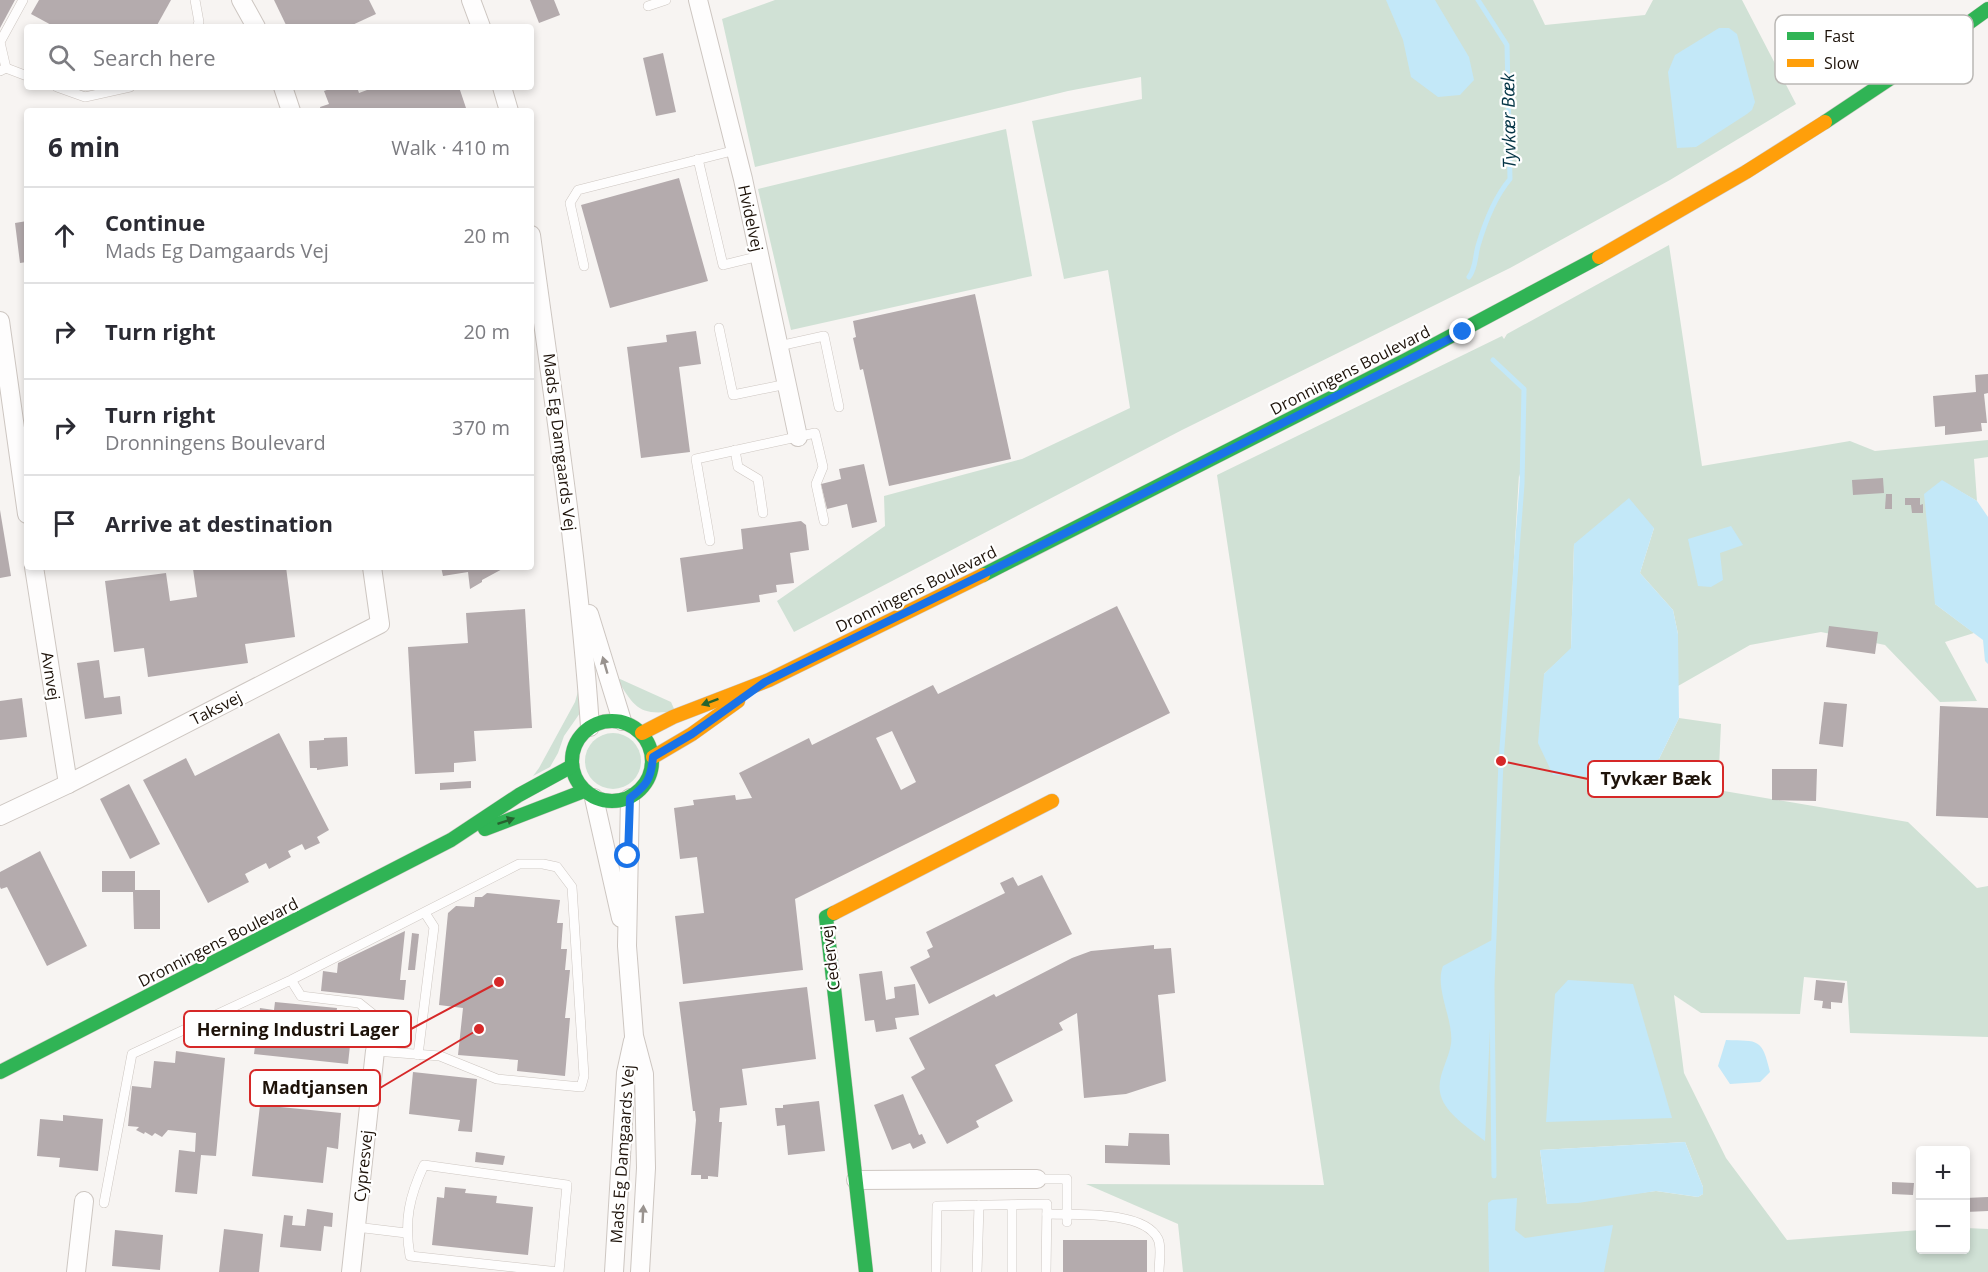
<!DOCTYPE html>
<html lang="en">
<head>
<meta charset="utf-8">
<style>
	body { margin:0; font-family:"Open Sans",sans-serif; background:#f7f7f7; color:#2b2b33 }
	.controls { position:absolute; right:18px; bottom:18px; display:grid; overflow:hidden; border-radius:6px; box-shadow:0 3px 9px #0003 }
	.controls button { width:54px; height:54px; display:grid; place-items:center; padding:0; border:0; border-bottom:2px solid #e1e1e2; background:#fff; color:#2b2b33; font:30px sans-serif }
	.stop { position:absolute; width:18px; height:18px; margin:-14px; border:4px solid #1a73e8; border-radius:50%; background:#fff }
	.stop.end { background:#1a73e8; border-color:#fff; box-shadow:0 2px 6px #0008 }
	.list { margin:0; padding:0; list-style:none }
	h2 { display:flex; justify-content:space-between; align-items:center; height:78px; margin:0; padding:0 24px; font-size:26px }
	h2 small { font-size:20px; font-weight:400; color:#7c7c81 }
	.list li { display:grid; grid-template-columns:39px 1fr auto; gap:18px; align-items:center; box-sizing:border-box; height:96px; padding:0 24px; border-top:2px solid #e1e1e2 }
	.list b { display:block; font-size:22px; white-space:nowrap }
	.list p { margin:0; font-size:20px; white-space:nowrap; color:#7c7c81 }
	.list em { font-size:20px; font-style:normal; color:#7c7c81 }
	.icon { flex:none; width:33px; height:33px; fill:none; stroke:currentColor; stroke-width:2; stroke-linecap:round; stroke-linejoin:round }
	.map { position:relative; flex:none; width:1988px; height:1272px; overflow:hidden }
	.search { position:absolute; background:#fff; box-shadow:0 3px 9px #0003; left:24px; top:24px; width:510px; height:66px; display:flex; align-items:center; gap:15px; box-sizing:border-box; padding:0 21px; border-radius:6px; color:#7c7c81; font-size:22px }
	.panel { position:absolute; background:#fff; box-shadow:0 3px 9px #0003; left:24px; top:108px; width:510px; height:462px; border-radius:6px }
	.map>svg:first-child { display:block }
	.green { fill:#d0e1d5; fill-rule:evenodd }
	.water { fill:#c3e8f8 }
	.lines { fill:none; stroke-linecap:round; stroke-linejoin:round }
	.stream { stroke:#c3e8f8; stroke-width:5 }
	.building { fill:#b4abad; fill-rule:evenodd }
	.lane-casing { stroke:#cdc6c1; stroke-width:10 }
	.street-casing { stroke:#cdc6c1; stroke-width:20 }
	.fast-casing { stroke:#cdc6c1; stroke-width:15 }
	.slow-casing { stroke:#cdc6c1; stroke-width:15 }
	.lane { stroke:#fefdfd; stroke-width:9 }
	.street { stroke:#fefdfd; stroke-width:18 }
	.fast { stroke:#30b455; stroke-width:14 }
	.slow { stroke:#ff9f0a; stroke-width:14 }
	.oneway { fill:#99938f }
	.oneway2 { fill:#26632f }
	.route { stroke:#1a73e8; stroke-width:8 }
	.labels { text-anchor:middle; stroke-width:4.5; stroke-linejoin:round; paint-order:stroke }
	.street-label { font-size:16px; fill:#1d1209; stroke:#fff }
	.water-label { font-size:18px; font-style:italic; fill:#043546; stroke:#fff }
	.key { fill:#fff; stroke:#bbb8b5; stroke-width:1.5 }
	.key-label { font-size:16px; fill:#1d1209 }
	.leader { fill:none; stroke:#d62828; stroke-width:2 }
	.callout-dot { fill:#d62828; stroke:#fff; stroke-width:2 }
	.callout { fill:#fff; stroke:#d62828; stroke-width:2 }
	.callout-label { font-size:18px; text-anchor:middle; font-weight:bold; fill:#1d1209 }
</style>
</head>
<body>
<div class="map">
<svg width="1988" height="1272" viewBox="0 0 1988 1272">
	<rect width="100%" height="100%" fill="#f7f4f2"/>
	<g class="green">
		<polygon points="775,0 1533,0 1545,25 1645,15 1653,0 1742,0 1796,104 1670,180 1510,268 1182,430 794,632 777,601 885,526 884,496 1022,459 1130,408 1108,270 1064,279 1032,121 1142,99 1141,77 1068,91 755,167 722,19"/>
		<polygon points="1006,129 1032,276 791,330 758,189"/>
		<path d="M1669 245 1702 466 1850 441 1875 451 1988 440V457L1974 459 1977 501 1942 481 1935 604 1974 633 1945 642 1977 701 1940 702 1885 645 1821 632 1750 645 1678 686V634L1673 610 1640 573 1654 528 1574 544 1571 649 1544 674 1659 759 1679 718 1721 724 1718 790 1908 822 1977 888 1988 886V1037L1850 1033 1847 981 1804 977 1800 1014 1701 1013 1674 995 1684 1073 1726 1158 1787 1240 1920 1230V1250H1966V1228L1988 1229V1272H1183L1178 1224 1086 1184 1324 1185 1217 475 1502 336 1504 339 1507 334ZM1519 474 1522 484 1506 691 1519 475ZM1685 1142 1703 1187V1194L1698 1197 1656 1191 1547 1204 1540 1150Z"/>
		<path d="M617 679H620L671 702 675 711C639 716 635 708 617 679Z"/>
		<polygon points="579,688 584,703 580,713 564,736 558,753 550,767 533,776 539,768 575,702"/>
		<circle cx="613" cy="761" r="28"/>
	</g>
	<g class="water">
		<polygon points="1386,0 1435,0 1469,57 1474,80 1460,95 1438,97 1411,77 1403,40"/>
		<polygon points="1719,28 1729,28 1737,34 1755,102 1752,110 1747,114 1696,147 1677,148 1668,72 1675,55"/>
		<polygon points="1942,480 1977,501 1988,517 1988,664 1985,661 1983,640 1935,604 1924,494"/>
		<polygon points="1629,498 1654,528 1640,573 1673,610 1678,634 1679,718 1659,759 1630,778 1553,775 1538,743 1544,674 1571,648 1574,544"/>
		<polygon points="1731,526 1743,545 1720,553 1723,580 1711,587 1698,586 1688,539"/>
		<path d="M1494 939 1485 1141C1471 1130 1449 1116 1442 1099 1434 1080 1448 1063 1451 1044 1454 1020 1434 988 1443 966Z"/>
		<polygon points="1568,980 1633,984 1672,1118 1546,1122 1555,994"/>
		<path d="M1726 1040C1759 1041 1762 1038 1770 1072L1760 1082 1730 1084 1718 1066Z"/>
		<polygon points="1685,1142 1703,1187 1703,1194 1698,1197 1656,1191 1578,1203 1547,1204 1540,1150"/>
		<polygon points="1517,1198 1515,1230 1525,1238 1613,1225 1604,1272 1489,1272 1488,1203 1492,1200"/>
	</g>
	<g class="lines">
		<g class="stream">
			<path d="M1469 277C1476 268 1475 256 1478 246 1485 222 1494 198 1510 179L1507 45 1478 0"/>
			<polyline points="1493,360 1524,389 1522,484 1501,761 1492,985 1494,1176"/>
		</g>
	</g>
	<g class="building">
		<polygon points="0,0 15,0 0,28"/>
		<polygon points="39,0 171,0 156,27 55,27 31,14"/>
		<polygon points="274,0 369,0 376,14 348,27 287,27"/>
		<polygon points="530,0 554,0 560,15 539,23"/>
		<polygon points="663,53 676,112 656,116 643,58"/>
		<polygon points="335,87 357,87 359,93 375,87 459,87 467,111 321,111 320,107 329,104 324,91"/>
		<polygon points="679,178 708,281 610,308 581,205"/>
		<polygon points="27,221 27,262 20,263 15,223"/>
		<polygon points="975,294 1011,459 889,486 863,369 860,370 853,338 856,337 853,321"/>
		<polygon points="696,331 701,364 679,367 690,452 641,458 627,347 667,342 666,335"/>
		<polygon points="1988,374 1988,393 1984,394 1987,423 1981,423 1982,431 1945,435 1945,426 1935,427 1933,396 1976,392 1975,375"/>
		<polygon points="864,464 877,522 852,528 847,504 827,509 821,484 841,479 839,469"/>
		<polygon points="1883,478 1884,493 1853,495 1852,480"/>
		<polygon points="1886,494 1892,494 1892,509 1885,509"/>
		<polygon points="1905,498 1920,498 1920,505 1923,504 1923,513 1912,513 1911,505 1905,505"/>
		<polygon points="0,510 11,576 0,578"/>
		<polygon points="801,521 806,525 809,550 790,553 794,583 776,585 777,592 759,595 760,602 687,612 680,558 743,549 741,529"/>
		<polygon points="209,567 286,567 295,637 245,644 248,663 148,677 144,648 114,652 105,581 166,573 170,601 197,597 193,569"/>
		<polygon points="441,567 506,567 482,580 482,582 470,589 468,572 443,576"/>
		<path d="M1117 606 1170 713 795 899 803 970 683 984 675 916 704 913 697 857 680 859 674 808 694 805 693 800 735 795 736 800 752 798 739 773 809 738 812 745 933 685 938 694ZM892 731 916 782 901 790 876 738Z"/>
		<polygon points="525,609 532,728 474,731 476,761 454,763 454,772 415,774 408,647 468,643 466,613"/>
		<polygon points="1829,626 1878,632 1875,654 1826,647"/>
		<polygon points="99,660 104,698 120,696 122,714 85,719 77,663"/>
		<polygon points="22,698 27,737 0,740 0,701"/>
		<polygon points="1824,702 1847,704 1843,747 1819,744"/>
		<polygon points="1940,706 1988,708 1988,818 1936,816"/>
		<polygon points="279,733 329,830 317,837 320,843 305,850 302,844 288,851 291,857 269,869 266,863 245,874 249,882 208,903 143,780 186,758 195,776"/>
		<polygon points="347,737 348,766 317,770 317,768 310,768 309,741 324,740 324,738"/>
		<polygon points="1772,769 1817,769 1816,801 1772,800"/>
		<polygon points="471,781 471,788 440,790 440,783"/>
		<polygon points="129,784 160,844 130,859 100,799"/>
		<polygon points="40,851 87,946 47,966 7,887 1,889 0,887 0,872"/>
		<polygon points="102,871 135,871 135,890 160,890 160,929 134,929 133,892 102,892"/>
		<polygon points="1042,875 1072,934 929,1004 910,967 930,957 927,950 933,947 926,932 1005,893 1000,883 1013,877 1018,886"/>
		<polygon points="487,893 560,900 557,923 563,923 561,949 567,949 565,970 570,970 565,1018 570,1018 565,1076 517,1071 518,1060 458,1055 463,1008 439,1005 448,913 456,906 474,907 475,897 482,897"/>
		<polygon points="405,931 400,980 406,980 404,1000 321,991 323,971 337,973 338,963"/>
		<polygon points="412,933 419,934 415,970 408,970"/>
		<polygon points="1154,945 1154,949 1171,948 1175,993 1158,995 1166,1081 1126,1094 1084,1098 1077,1013 1059,1023 1063,1030 995,1065 1013,1101 976,1121 979,1127 947,1144 911,1077 925,1069 909,1038 994,994 996,997 1072,958 1091,951"/>
		<polygon points="882,971 886,1000 895,998 894,987 915,984 919,1015 895,1018 897,1029 876,1032 874,1020 865,1021 859,974"/>
		<polygon points="1816,980 1845,983 1842,1003 1831,1002 1831,1009 1822,1008 1823,1001 1814,1000"/>
		<polygon points="807,987 816,1059 742,1069 747,1105 720,1108 719,1122 722,1122 718,1177 708,1176 708,1179 701,1179 701,1175 691,1175 696,1120 695,1111 693,1111 679,1002"/>
		<polygon points="275,1002 337,1008 336,1016 353,1018 348,1064 254,1054 260,1008 274,1010"/>
		<polygon points="176,1051 225,1058 216,1156 201,1155 197,1194 175,1192 179,1150 195,1152 196,1133 168,1130 162,1137 155,1133 152,1136 145,1132 144,1134 136,1130 139,1127 128,1126 132,1086 151,1088 154,1061 175,1063"/>
		<polygon points="413,1072 477,1079 472,1132 458,1131 460,1120 409,1114"/>
		<polygon points="903,1094 919,1135 922,1134 926,1143 913,1149 910,1143 892,1150 874,1105"/>
		<polygon points="819,1101 825,1151 788,1155 785,1125 777,1126 775,1108 783,1108 783,1105"/>
		<polygon points="260,1105 341,1113 338,1149 327,1147 323,1183 252,1176"/>
		<polygon points="63,1115 103,1119 98,1171 59,1167 60,1158 37,1156 40,1119 63,1121"/>
		<polygon points="1129,1133 1169,1134 1170,1165 1105,1163 1105,1145 1128,1146"/>
		<polygon points="476,1152 505,1156 503,1165 475,1162"/>
		<polygon points="1892,1182 1914,1183 1913,1195 1892,1194"/>
		<polygon points="445,1187 466,1189 465,1193 497,1196 496,1203 533,1207 528,1255 432,1245 437,1197 444,1198"/>
		<polygon points="1988,1197 1988,1211 1966,1212 1966,1198"/>
		<polygon points="307,1209 333,1213 332,1227 324,1226 321,1251 280,1247 284,1215 293,1216 292,1225 305,1226"/>
		<polygon points="224,1229 263,1234 259,1272 219,1272"/>
		<polygon points="115,1230 163,1235 160,1270 112,1266"/>
		<rect x="1063" y="1240" width="84" height="32"/>
	</g>
	<g class="lines">
		<defs>
			<g id="lane">
				<polyline points="195,0 199,22 197,27"/>
				<polyline points="648,6 666,0"/>
				<polyline points="6,68 0,42 23,0"/>
				<polyline points="0,71 6,68 27,76"/>
				<polyline points="57,87 85,97 130,87"/>
				<polyline points="698,159 723,265 760,256"/>
				<polyline points="584,266 570,203 578,190 736,150"/>
				<polyline points="719,328 733,395 787,384"/>
				<polyline points="779,346 824,336 839,407"/>
				<polyline points="735,450 738,467 758,479 763,513"/>
				<polyline points="710,541 696,459 815,433 823,467 816,484 824,521"/>
				<polyline points="418,1055 434,927 425,913"/>
				<polyline points="1037,1179 1067,1179 1067,1222"/>
				<polyline points="104,1203 132,1054 291,980 519,864 543,864 557,867 572,887 584,1076 581,1087 497,1079 440,1056 375,1051 379,1019 359,1003 301,996 291,980"/>
				<path d="M1047 1214C1074 1215 1144 1210 1158 1239 1162 1247 1159 1263 1159 1272"/>
				<polyline points="356,1227 406,1233"/>
				<path d="M559 1272 567 1185 424 1165C409 1197 404 1221 410 1256L559 1272"/>
				<polyline points="936,1272 937,1206 1047,1204 1046,1272"/>
				<polyline points="977,1272 979,1205"/>
				<polyline points="1012,1272 1012,1205"/>
			</g>
			<g id="street">
				<polyline points="241,0 256,27"/>
				<polyline points="471,0 481,27"/>
				<polyline points="698,0 743,179 798,437"/>
				<polyline points="283,87 291,111"/>
				<polyline points="502,87 509,111"/>
				<path d="M531 235C553 399 579 562 590 727"/>
				<polyline points="0,321 27,514"/>
				<polyline points="34,567 68,784"/>
				<polyline points="589,614 622,721"/>
				<polyline points="594,798 621,918"/>
				<polyline points="630,798 627,946 634,1036 644,1074 646,1168 640,1272"/>
				<polyline points="0,816 68,784 380,624 372,567"/>
				<polyline points="856,1180 1037,1179"/>
				<polyline points="76,1272 84,1201"/>
				<polyline points="351,1272 375,1051"/>
				<polyline points="614,1272 626,1073 633,1041"/>
			</g>
			<g id="fast">
				<polyline points="1825,122 1909,66 1988,9"/>
				<polyline points="983,575 1406,360 1599,257"/>
				<circle cx="612" cy="761" r="40"/>
				<polyline points="485,829 584,791"/>
				<polyline points="834,913 826,917 866,1272"/>
				<polyline points="0,1072 451,840 519,795 572,766"/>
			</g>
			<g id="slow">
				<polyline points="1599,257 1746,172 1825,122"/>
				<polyline points="642,733 673,717 769,680 983,575"/>
				<polyline points="653,757 692,734 738,701"/>
				<polyline points="834,913 1052,801"/>
			</g>
		</defs>
		<use href="#lane" class="lane-casing"/>
		<use href="#street" class="street-casing"/>
		<use href="#fast" class="fast-casing"/>
		<use href="#slow" class="slow-casing"/>
		<use href="#lane" class="lane"/>
		<use href="#street" class="street"/>
		<use href="#fast" class="fast"/>
		<use href="#slow" class="slow"/>
	</g>
	<defs><path id="oneway-solid" d="M-6-.8H1V-3.2L6.5 0L1 3.2V.8H-6Z" transform="scale(1.5)"/></defs>
	<g class="oneway">
		<use href="#oneway-solid" transform="translate(605 665) rotate(-106)"/>
		<use href="#oneway-solid" transform="translate(643 1214) rotate(-87)"/>
	</g>
	<g class="oneway2">
		<use href="#oneway-solid" transform="translate(710 702) rotate(160)"/>
		<use href="#oneway-solid" transform="translate(506 821) rotate(-19)"/>
	</g>
	<g class="lines">
		<path class="route" d="M628 856 630 798C647 785 651 779 653 757L692 734 765 682 1008 562 1463 332"/>
	</g>
	<g class="labels">
		<g class="street-label">
			<text transform="translate(751 218) rotate(78)" y="6">Hvidelvej</text>
			<text transform="translate(1350 370) rotate(-27)" y="6">Dronningens Boulevard</text>
			<text transform="translate(560 442) rotate(83)" y="6">Mads Eg Damgaards Vej</text>
			<text transform="translate(916 589) rotate(-26)" y="6">Dronningens Boulevard</text>
			<text transform="translate(51 676) rotate(81)" y="6">Avnvej</text>
			<text transform="translate(216 708) rotate(-27)" y="6">Taksvej</text>
			<text transform="translate(218 942) rotate(-27)" y="6">Dronningens Boulevard</text>
			<text transform="translate(830 958) rotate(-97)" y="6">Cedervej</text>
			<text transform="translate(622 1154) rotate(-86)" y="6">Mads Eg Damgaards Vej</text>
			<text transform="translate(363 1166) rotate(-84)" y="6">Cypresvej</text>
		</g>
		<g class="water-label">
			<text transform="translate(1509 121) rotate(-91)" y="6">Tyvkær Bæk</text>
		</g>
	</g>
	<rect x="1775" y="15" width="198" height="69" rx="9" class="key"/>
	<rect x="1787" y="32" width="27" height="8" fill="#30b455"/>
	<rect x="1787" y="59" width="27" height="8" fill="#ff9f0a"/>
	<g class="key-label">
		<text x="1824" y="42">Fast</text>
		<text x="1824" y="69">Slow</text>
	</g>
	<path class="leader" d="M1501 761L1588 779M499 982L411 1029M479 1029L380 1088"/>
	<g class="callout-dot">
		<circle cx="1501" cy="761" r="6"/>
		<circle cx="499" cy="982" r="6"/>
		<circle cx="479" cy="1029" r="6"/>
	</g>
	<g class="callout">
		<rect x="1588" y="761" width="135" height="36" rx="6"/>
		<rect x="184" y="1011" width="227" height="36" rx="6"/>
		<rect x="250" y="1070" width="130" height="36" rx="6"/>
	</g>
	<g class="callout-label">
		<text x="1656" y="785">Tyvkær Bæk</text>
		<text x="298" y="1036">Herning Industri Lager</text>
		<text x="315" y="1094">Madtjansen</text>
	</g>
</svg>
<div class="controls">
<button>+</button>
<button>−</button>
</div>
<div class="stop" style="left:628px;top:856px"></div>
<div class="stop end" style="left:1463px;top:332px"></div>
<div class="search"><svg class="icon" aria-label="search" viewBox="0 0 24 24"><circle cx="10" cy="10" r="6"/><path d="M15 15l6 6"/></svg>Search here</div>
<section class="panel">
<h2>6 min<small>Walk · 410 m</small></h2>
<ul class="list">
<li><svg class="icon" aria-label="ahead" viewBox="0 0 24 24"><path d="M12 20V5M6 11l6-6 6 6"/></svg><div><b>Continue</b><p>Mads Eg Damgaards Vej</p></div><em>20 m</em></li>
<li><svg class="icon" aria-label="right" viewBox="0 0 24 24"><path d="M7 20v-9h11M14 6l5 5-5 5"/></svg><div><b>Turn right</b></div><em>20 m</em></li>
<li><svg class="icon" aria-label="right" viewBox="0 0 24 24"><path d="M7 20v-9h11M14 6l5 5-5 5"/></svg><div><b>Turn right</b><p>Dronningens Boulevard</p></div><em>370 m</em></li>
<li><svg class="icon" aria-label="arrive" viewBox="0 0 24 24"><path d="M6 21V4h12l-3 4 3 4H6"/></svg><div><b>Arrive at destination</b></div></li>
</ul>
</section>
</div>
</body>
</html>
